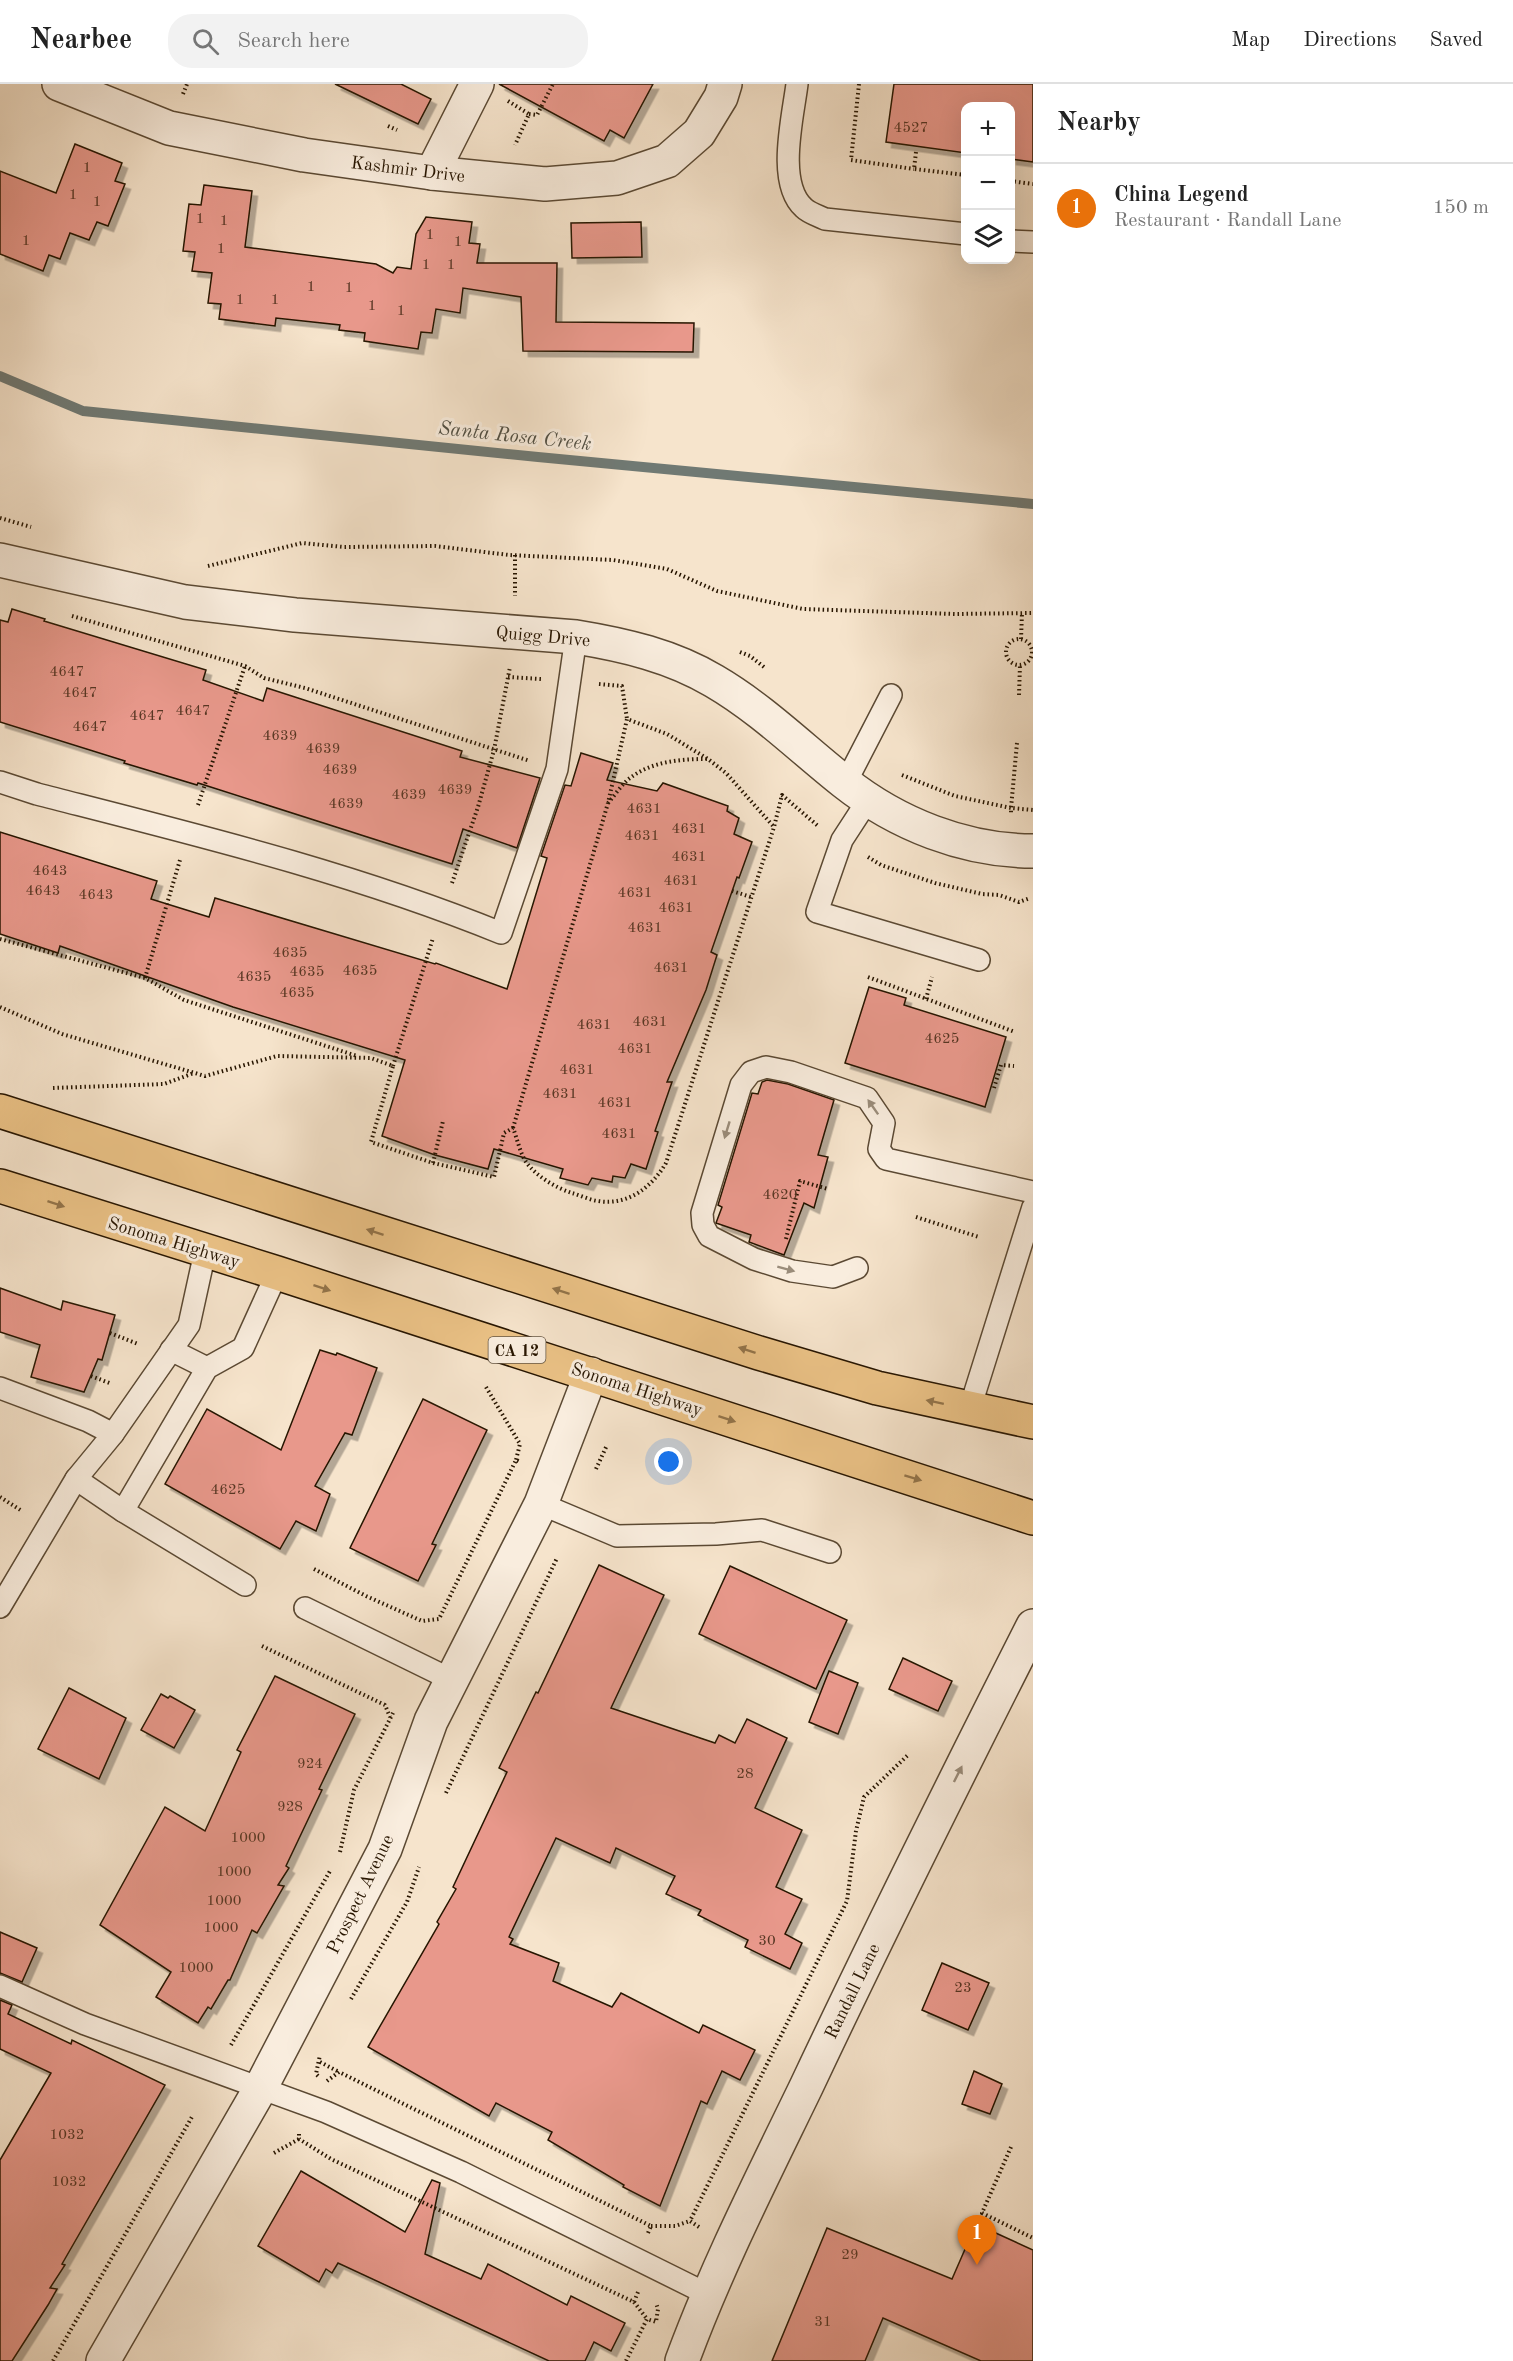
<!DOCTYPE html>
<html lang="en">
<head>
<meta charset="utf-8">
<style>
	body { margin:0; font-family:"Old Standard TT",serif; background:#f2f2f2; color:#222 }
	.controls { position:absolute; right:18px; top:18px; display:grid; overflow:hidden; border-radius:12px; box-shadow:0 6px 24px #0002 }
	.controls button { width:54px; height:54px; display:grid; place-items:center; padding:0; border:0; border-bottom:2px solid #e0e0e0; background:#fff; color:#222; font:30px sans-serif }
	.you { position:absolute; left:669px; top:1378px; width:21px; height:21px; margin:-15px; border:4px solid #fff; border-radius:50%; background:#1a73e8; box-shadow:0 0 0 9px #1a73e833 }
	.badge { display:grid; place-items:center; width:39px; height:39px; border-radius:50%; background:#7c3aed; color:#fff; font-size:20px; font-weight:700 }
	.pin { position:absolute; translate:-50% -50px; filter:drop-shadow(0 2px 3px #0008) }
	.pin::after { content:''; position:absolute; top:32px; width:21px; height:18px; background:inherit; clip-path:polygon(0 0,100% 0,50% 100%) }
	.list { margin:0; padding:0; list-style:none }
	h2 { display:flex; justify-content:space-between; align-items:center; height:78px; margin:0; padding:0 24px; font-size:26px }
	h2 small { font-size:20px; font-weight:400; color:#767676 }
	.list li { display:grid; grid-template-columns:39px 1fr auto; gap:18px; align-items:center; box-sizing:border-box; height:90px; padding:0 24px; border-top:2px solid #e0e0e0 }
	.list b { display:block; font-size:22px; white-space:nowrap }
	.list p { margin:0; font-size:20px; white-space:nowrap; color:#767676 }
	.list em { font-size:20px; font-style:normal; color:#767676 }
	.icon { flex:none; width:33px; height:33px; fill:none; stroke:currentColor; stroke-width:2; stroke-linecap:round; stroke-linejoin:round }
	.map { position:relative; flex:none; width:1033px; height:2277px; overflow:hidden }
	header { display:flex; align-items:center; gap:36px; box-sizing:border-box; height:84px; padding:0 30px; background:#fff; border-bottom:2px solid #e0e0e0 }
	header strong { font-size:28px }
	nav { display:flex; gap:33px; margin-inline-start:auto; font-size:21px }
	.search { width:420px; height:54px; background:#f2f2f2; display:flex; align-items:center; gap:15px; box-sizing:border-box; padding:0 21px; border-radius:24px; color:#767676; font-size:22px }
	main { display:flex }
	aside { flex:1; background:#fff }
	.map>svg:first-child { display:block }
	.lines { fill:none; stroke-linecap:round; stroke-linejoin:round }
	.stream { stroke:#707973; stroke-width:10 }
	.building { fill:#e8988b; stroke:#271500; stroke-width:1.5; filter:url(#shadow) }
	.service-casing { stroke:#5b4933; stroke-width:24 }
	.minor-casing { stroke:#5b4933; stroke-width:36 }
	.primary-casing { stroke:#271500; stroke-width:36 }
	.path { stroke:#271500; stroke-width:4; stroke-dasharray:1.5 3; stroke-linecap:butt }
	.service { stroke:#f9edde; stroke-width:21 }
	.minor { stroke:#f9edde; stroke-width:33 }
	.primary { stroke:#ebc286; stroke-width:33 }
	.oneway { fill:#9a8c7a }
	.oneway2 { fill:#93744a }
	.labels { text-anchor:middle; stroke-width:6; stroke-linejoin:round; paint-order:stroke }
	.number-label { font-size:15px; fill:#573623 }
	.shield { fill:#f9edde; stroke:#665643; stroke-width:1.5 }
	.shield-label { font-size:16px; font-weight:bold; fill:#271500 }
	.street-label { font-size:18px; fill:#271500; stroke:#f9edde }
	.water-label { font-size:20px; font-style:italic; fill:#514f43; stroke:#f9edde }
</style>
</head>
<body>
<header>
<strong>Nearbee</strong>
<div class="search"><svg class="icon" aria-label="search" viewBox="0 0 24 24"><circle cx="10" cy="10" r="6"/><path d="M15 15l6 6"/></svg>Search here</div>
<nav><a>Map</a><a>Directions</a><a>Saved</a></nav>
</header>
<main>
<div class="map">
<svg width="1033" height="2277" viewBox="0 0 1033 2277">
	<defs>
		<filter id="shadow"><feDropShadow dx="5.5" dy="5.5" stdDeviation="0" flood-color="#0004"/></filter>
	</defs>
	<rect width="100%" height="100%" fill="#f6e4cc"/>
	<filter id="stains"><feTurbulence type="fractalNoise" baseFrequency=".00333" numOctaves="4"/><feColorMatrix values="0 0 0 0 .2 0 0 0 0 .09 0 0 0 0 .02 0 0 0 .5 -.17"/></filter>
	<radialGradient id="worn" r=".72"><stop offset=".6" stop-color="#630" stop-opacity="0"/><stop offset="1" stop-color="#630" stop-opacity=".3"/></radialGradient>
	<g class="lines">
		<polyline class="stream" points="0,292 83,327 538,373 1033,420"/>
	</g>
	<g class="building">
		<polygon points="335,0 401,0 431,15 418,40"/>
		<polygon points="499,0 653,0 624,54 610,46 604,57"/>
		<polygon points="894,0 1033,0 1033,78 1011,75 1011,22 966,22 966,69 886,58"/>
		<polygon points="75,60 122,79 115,97 125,100 108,142 97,138 89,156 70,149 60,175 49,171 43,187 0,170 0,87 56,109"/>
		<polygon points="204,101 252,107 245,163 376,180 393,189 397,183 411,185 416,150 426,133 472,138 469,159 480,160 477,179 557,179 556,238 694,239 693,268 523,267 521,213 463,204 460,229 436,225 432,249 421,248 418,265 364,257 365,249 339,246 340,241 276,234 275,242 219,235 221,220 208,219 212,189 192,187 195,168 183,167 189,120 201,121"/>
		<polygon points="641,138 642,173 572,174 571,139"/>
		<polygon points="12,525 45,535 44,537 206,586 203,596 263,617 267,604 462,667 460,673 540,694 517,764 463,745 452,780 198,699 197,701 124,679 125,677 0,638 0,536 8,538"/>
		<polygon points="581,669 613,679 607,696 657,707 663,699 728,722 727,727 739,734 734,750 752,758 739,794 737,793 711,868 717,871 706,906 667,998 672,998 655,1047 658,1048 646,1085 631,1080 625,1094 613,1092 612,1098 592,1094 588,1101 560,1094 563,1085 494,1065 488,1085 435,1071 382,1052 405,976 233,923 60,862 58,869 0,850 0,748 157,797 151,815 209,833 215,814 435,880 436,879 507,905 547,774 541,772 565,701 571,702"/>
		<polygon points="869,903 906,914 904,921 1006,953 985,1023 845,979"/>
		<polygon points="767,996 788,1000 834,1016 818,1071 828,1073 814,1124 804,1119 784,1171 749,1158 751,1151 716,1139 722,1123 718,1121 752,1009 758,1010 762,998"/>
		<polygon points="0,1204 61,1226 63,1217 115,1231 102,1276 98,1275 84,1308 31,1293 40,1261 0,1248"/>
		<polygon points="320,1266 336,1271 337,1269 377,1284 352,1351 345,1349 315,1402 330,1410 316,1447 296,1437 280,1465 165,1400 207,1325 281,1366"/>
		<polygon points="423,1315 487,1346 432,1460 436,1461 418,1497 350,1464"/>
		<polygon points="599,1481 664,1511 611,1624 715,1659 719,1651 735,1659 747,1635 787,1654 755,1724 802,1746 776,1803 802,1815 785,1850 802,1859 790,1885 745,1863 748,1856 698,1831 701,1826 666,1810 675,1792 616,1764 610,1779 556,1754 509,1853 513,1855 510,1860 559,1879 553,1897 612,1923 621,1909 699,1949 703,1941 755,1966 740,1996 722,1987 707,2020 701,2017 660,2122 623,2103 624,2101 548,2056 552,2048 496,2019 489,2032 368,1963 439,1840 437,1838 456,1805 453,1803 507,1688 499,1684 536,1608 538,1609"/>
		<polygon points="730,1482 847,1536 816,1605 699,1550"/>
		<polygon points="903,1574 952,1597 938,1627 889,1605"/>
		<polygon points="829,1587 858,1599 838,1650 809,1638"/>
		<polygon points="275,1592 355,1630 319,1705 322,1706 286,1782 289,1784 278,1801 284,1802 257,1849 252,1846 230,1896 228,1896 211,1925 208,1923 198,1939 156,1913 171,1888 100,1841 165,1723 205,1747 241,1668 237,1666"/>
		<polygon points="69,1604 126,1634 99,1695 38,1665"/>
		<polygon points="161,1610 168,1614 170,1612 195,1626 174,1664 141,1646"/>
		<polygon points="0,1848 37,1864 22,1898 0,1889"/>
		<polygon points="942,1879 989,1899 968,1946 922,1926"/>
		<polygon points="0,1916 12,1921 8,1930 71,1960 72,1956 165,2001 62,2180 65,2181 50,2204 57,2205 48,2221 12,2277 0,2277 0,2076 51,1989 0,1965"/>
		<polygon points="974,1987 1002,2000 990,2030 962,2020"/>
		<polygon points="301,2087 405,2148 432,2096 440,2099 425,2170 481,2195 488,2180 567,2221 571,2212 625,2239 611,2267 594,2258 585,2277 549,2277 338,2179 332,2189 326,2185 319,2198 258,2162"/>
		<polygon points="976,2140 1033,2166 1033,2277 981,2277 883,2234 865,2277 772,2277 827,2144 952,2195"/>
	</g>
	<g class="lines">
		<defs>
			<g id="service">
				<path d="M797 0C793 33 776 99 804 124 809 129 819 132 825 135L966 150"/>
				<polyline points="1010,157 1033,158"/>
				<path d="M0 698 37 710C193 750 351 788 501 849L557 685 576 553"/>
				<polyline points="845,700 891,611"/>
				<polyline points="868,716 842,756 817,828 979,876"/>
				<polyline points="857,1184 833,1193 792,1187 754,1175 709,1152 703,1141 702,1129 741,1001 751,988 766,983 791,988 867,1014 884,1039 879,1065 886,1075 1033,1108"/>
				<polyline points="171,1266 207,1284"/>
				<polyline points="0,1304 88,1337 113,1350 76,1395"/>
				<polyline points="970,1324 1033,1123"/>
				<polyline points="113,1350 189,1241 205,1168"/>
				<polyline points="541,1420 617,1452 716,1450 762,1446 830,1468"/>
				<polyline points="123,1427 245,1501"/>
				<polyline points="0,1523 76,1395 123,1427 207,1284 243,1264 277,1189"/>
				<polyline points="305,1524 452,1596"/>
				<polyline points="0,1902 85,1940 326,2028 461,2088 707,2210"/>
			</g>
			<g id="minor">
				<polyline points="59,0 169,44 304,71 432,89 545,100 617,94 667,77 699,49 721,13 725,0"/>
				<polyline points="432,89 477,0"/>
				<path d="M0 476 185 518 295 531 576 553C625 561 672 572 714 597 762 625 801 664 844 698 897 740 965 767 1033 767"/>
				<polyline points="103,2277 260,2005 385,1765 431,1637 541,1420 591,1290"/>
				<path d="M682 2277C717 2182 763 2092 807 2001 880 1846 956 1694 1033 1542"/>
			</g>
			<g id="primary">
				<polyline points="0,1027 759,1269 877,1304 1033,1338"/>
				<polyline points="0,1102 277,1189 1033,1434"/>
			</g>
		</defs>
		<use href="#service" class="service-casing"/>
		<use href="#minor" class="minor-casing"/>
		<use href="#primary" class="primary-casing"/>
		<g class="path">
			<polyline points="859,0 851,76 914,85"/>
			<polyline points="183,10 187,0"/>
			<polyline points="508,17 529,30 515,61"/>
			<polyline points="529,30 537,31 553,0"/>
			<polyline points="388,42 397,46"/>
			<polyline points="916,68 914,85 966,91"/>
			<polyline points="1010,97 1033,100"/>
			<polyline points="0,434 31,443"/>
			<polyline points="515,471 515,512"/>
			<polyline points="208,482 302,459 344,463 435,462 509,471 613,476 667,485 717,507 803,525 955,530 1033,529"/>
			<polyline points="72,532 245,582 264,594 305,604 530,677"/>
			<polyline points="1021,555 1022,529"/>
			<circle cx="1019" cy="568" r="13"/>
			<polyline points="740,568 750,572 764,583"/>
			<polyline points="508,593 541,595"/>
			<polyline points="599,600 622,602 627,635"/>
			<polyline points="1019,611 1020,581"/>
			<polyline points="1017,659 1011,724 1033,726"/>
			<polyline points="902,691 955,712 1011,724 1011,730"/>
			<path d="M608 719C615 711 622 700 630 694 652 677 682 675 708 675L726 689 774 743 782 711 818 742"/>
			<polyline points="198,721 245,582"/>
			<polyline points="868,773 881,781 935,799 982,810 999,811 1019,818 1030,814"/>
			<polyline points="452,799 478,723 494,666 510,583"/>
			<polyline points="732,807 751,813"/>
			<polyline points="0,855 145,894 184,916 357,972"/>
			<polyline points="868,893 1015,948"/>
			<polyline points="145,894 180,776"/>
			<polyline points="926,915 932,893"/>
			<path d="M0 923 62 950 205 992 277 972 371 974 393 982 371 1058 433 1079 494 1093 504 1049 513 1044C517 1054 520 1069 526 1078 536 1092 556 1104 572 1109 580 1111 589 1116 598 1117 628 1122 652 1103 666 1079L774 743"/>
			<polyline points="393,982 433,854"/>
			<polyline points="53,1004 164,1000 194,989"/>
			<polyline points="994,1004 1001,981 1014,982"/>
			<polyline points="513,1044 608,719 627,635 667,650 708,675"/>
			<polyline points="433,1079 443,1037"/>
			<polyline points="916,1133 979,1153"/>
			<polyline points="786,1155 800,1097 828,1105"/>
			<polyline points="110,1249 138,1260"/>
			<polyline points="91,1292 112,1300"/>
			<polyline points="486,1303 520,1360 516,1376"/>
			<polyline points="596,1385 607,1361"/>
			<polyline points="0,1413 22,1427"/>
			<polyline points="314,1485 366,1512 422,1537 439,1535 516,1376 520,1378"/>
			<polyline points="262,1562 385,1621 390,1633"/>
			<polyline points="446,1709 557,1474"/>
			<polyline points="340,1768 354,1706 394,1627"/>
			<polyline points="351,1915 407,1818 419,1783"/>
			<polyline points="231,1961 330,1787"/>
			<polyline points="320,1978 339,1988"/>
			<polyline points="318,1992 316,1990 320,1971"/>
			<polyline points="327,1997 339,1988 651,2142 648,2149"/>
			<polyline points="299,2050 299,2055 331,2075 634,2218 638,2208"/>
			<polyline points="1011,2063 982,2129 1033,2154"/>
			<polyline points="274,2069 299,2055"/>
			<polyline points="651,2142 675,2142 690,2137"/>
			<polyline points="699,2143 690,2137 847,1817 856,1747 864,1713 909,1670"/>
			<polyline points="634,2218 647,2235"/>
			<polyline points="53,2277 193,2031"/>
			<polyline points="626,2277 647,2235 656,2238 658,2225 656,2219"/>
		</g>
		<use href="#service" class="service"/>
		<use href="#minor" class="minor"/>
		<use href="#primary" class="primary"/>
	</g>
	<defs><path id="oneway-solid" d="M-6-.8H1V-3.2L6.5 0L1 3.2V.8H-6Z" transform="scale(1.5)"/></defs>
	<g class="oneway">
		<use href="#oneway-solid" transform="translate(873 1023) rotate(-125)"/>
		<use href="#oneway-solid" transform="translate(727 1046) rotate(107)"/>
		<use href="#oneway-solid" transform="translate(786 1185) rotate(15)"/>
		<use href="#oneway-solid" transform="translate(958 1690) rotate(-63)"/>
	</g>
	<g class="oneway2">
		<use href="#oneway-solid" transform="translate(56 1120) rotate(18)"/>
		<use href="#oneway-solid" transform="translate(375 1148) rotate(-162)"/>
		<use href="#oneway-solid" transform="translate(322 1204) rotate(18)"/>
		<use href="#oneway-solid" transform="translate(561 1207) rotate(-162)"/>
		<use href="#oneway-solid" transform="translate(747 1266) rotate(-162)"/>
		<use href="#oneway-solid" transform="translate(935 1318) rotate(-168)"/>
		<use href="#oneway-solid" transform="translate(727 1335) rotate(18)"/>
		<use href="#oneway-solid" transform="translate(913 1394) rotate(17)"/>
	</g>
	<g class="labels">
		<g class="number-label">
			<text x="911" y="48">4527</text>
			<text x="87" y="88">1</text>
			<text x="73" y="115">1</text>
			<text x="97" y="122">1</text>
			<text x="200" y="139">1</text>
			<text x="224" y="141">1</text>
			<text x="430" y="155">1</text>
			<text x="26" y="161">1</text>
			<text x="458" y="162">1</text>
			<text x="221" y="169">1</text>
			<text x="426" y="185">1</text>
			<text x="451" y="185">1</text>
			<text x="311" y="207">1</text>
			<text x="349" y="208">1</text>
			<text x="240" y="220">1</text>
			<text x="275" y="220">1</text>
			<text x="372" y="226">1</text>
			<text x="401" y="231">1</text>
			<text x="67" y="592">4647</text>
			<text x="80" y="613">4647</text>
			<text x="193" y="631">4647</text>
			<text x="147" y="636">4647</text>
			<text x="90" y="647">4647</text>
			<text x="280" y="656">4639</text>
			<text x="323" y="669">4639</text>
			<text x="340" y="690">4639</text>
			<text x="455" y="710">4639</text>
			<text x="409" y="715">4639</text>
			<text x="346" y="724">4639</text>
			<text x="644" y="729">4631</text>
			<text x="689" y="749">4631</text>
			<text x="642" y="756">4631</text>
			<text x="689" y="777">4631</text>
			<text x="50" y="791">4643</text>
			<text x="681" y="801">4631</text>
			<text x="43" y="811">4643</text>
			<text x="635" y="813">4631</text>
			<text x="96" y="815">4643</text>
			<text x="676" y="828">4631</text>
			<text x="645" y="848">4631</text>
			<text x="290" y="873">4635</text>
			<text x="671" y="888">4631</text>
			<text x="360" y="891">4635</text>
			<text x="307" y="892">4635</text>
			<text x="254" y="897">4635</text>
			<text x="297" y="913">4635</text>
			<text x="650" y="942">4631</text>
			<text x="594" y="945">4631</text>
			<text x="942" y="959">4625</text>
			<text x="635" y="969">4631</text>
			<text x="577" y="990">4631</text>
			<text x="560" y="1014">4631</text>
			<text x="615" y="1023">4631</text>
			<text x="619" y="1054">4631</text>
			<text x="780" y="1115">4620</text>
			<text x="228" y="1410">4625</text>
			<text x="310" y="1684">924</text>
			<text x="745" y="1694">28</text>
			<text x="290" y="1727">928</text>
			<text x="248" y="1758">1000</text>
			<text x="234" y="1792">1000</text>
			<text x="224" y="1821">1000</text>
			<text x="221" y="1848">1000</text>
			<text x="767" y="1861">30</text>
			<text x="196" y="1888">1000</text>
			<text x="963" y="1908">23</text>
			<text x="67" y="2055">1032</text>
			<text x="69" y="2102">1032</text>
			<text x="850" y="2175">29</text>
			<text x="823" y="2242">31</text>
		</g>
		<rect class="shield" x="488.5" y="1253" width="57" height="26" rx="4.5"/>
		<g class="shield-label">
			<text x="517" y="1272">CA 12</text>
		</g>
		<g class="street-label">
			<text transform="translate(408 85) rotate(7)" y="6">Kashmir Drive</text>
			<text transform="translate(543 552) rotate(5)" y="6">Quigg Drive</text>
			<text transform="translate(174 1158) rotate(17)" y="6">Sonoma Highway</text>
			<text transform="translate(637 1305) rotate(18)" y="6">Sonoma Highway</text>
			<text transform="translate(360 1810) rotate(-64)" y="6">Prospect Avenue</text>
			<text transform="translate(852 1907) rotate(-64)" y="6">Randall Lane</text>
		</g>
		<g class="water-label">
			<text transform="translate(515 351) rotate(6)" y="7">Santa Rosa Creek</text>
		</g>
	</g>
	<rect width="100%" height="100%" filter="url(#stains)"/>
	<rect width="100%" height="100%" fill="url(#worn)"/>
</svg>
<div class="controls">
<button>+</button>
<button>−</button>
<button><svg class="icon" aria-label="layers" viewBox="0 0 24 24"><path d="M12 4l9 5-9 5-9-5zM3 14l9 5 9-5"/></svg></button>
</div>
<div class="you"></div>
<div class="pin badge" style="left:977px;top:2181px;background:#e8710a">1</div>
</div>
<aside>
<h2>Nearby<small></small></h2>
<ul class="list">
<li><span class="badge" style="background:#e8710a">1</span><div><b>China Legend</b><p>Restaurant · Randall Lane</p></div><em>150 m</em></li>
</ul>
</aside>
</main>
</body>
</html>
